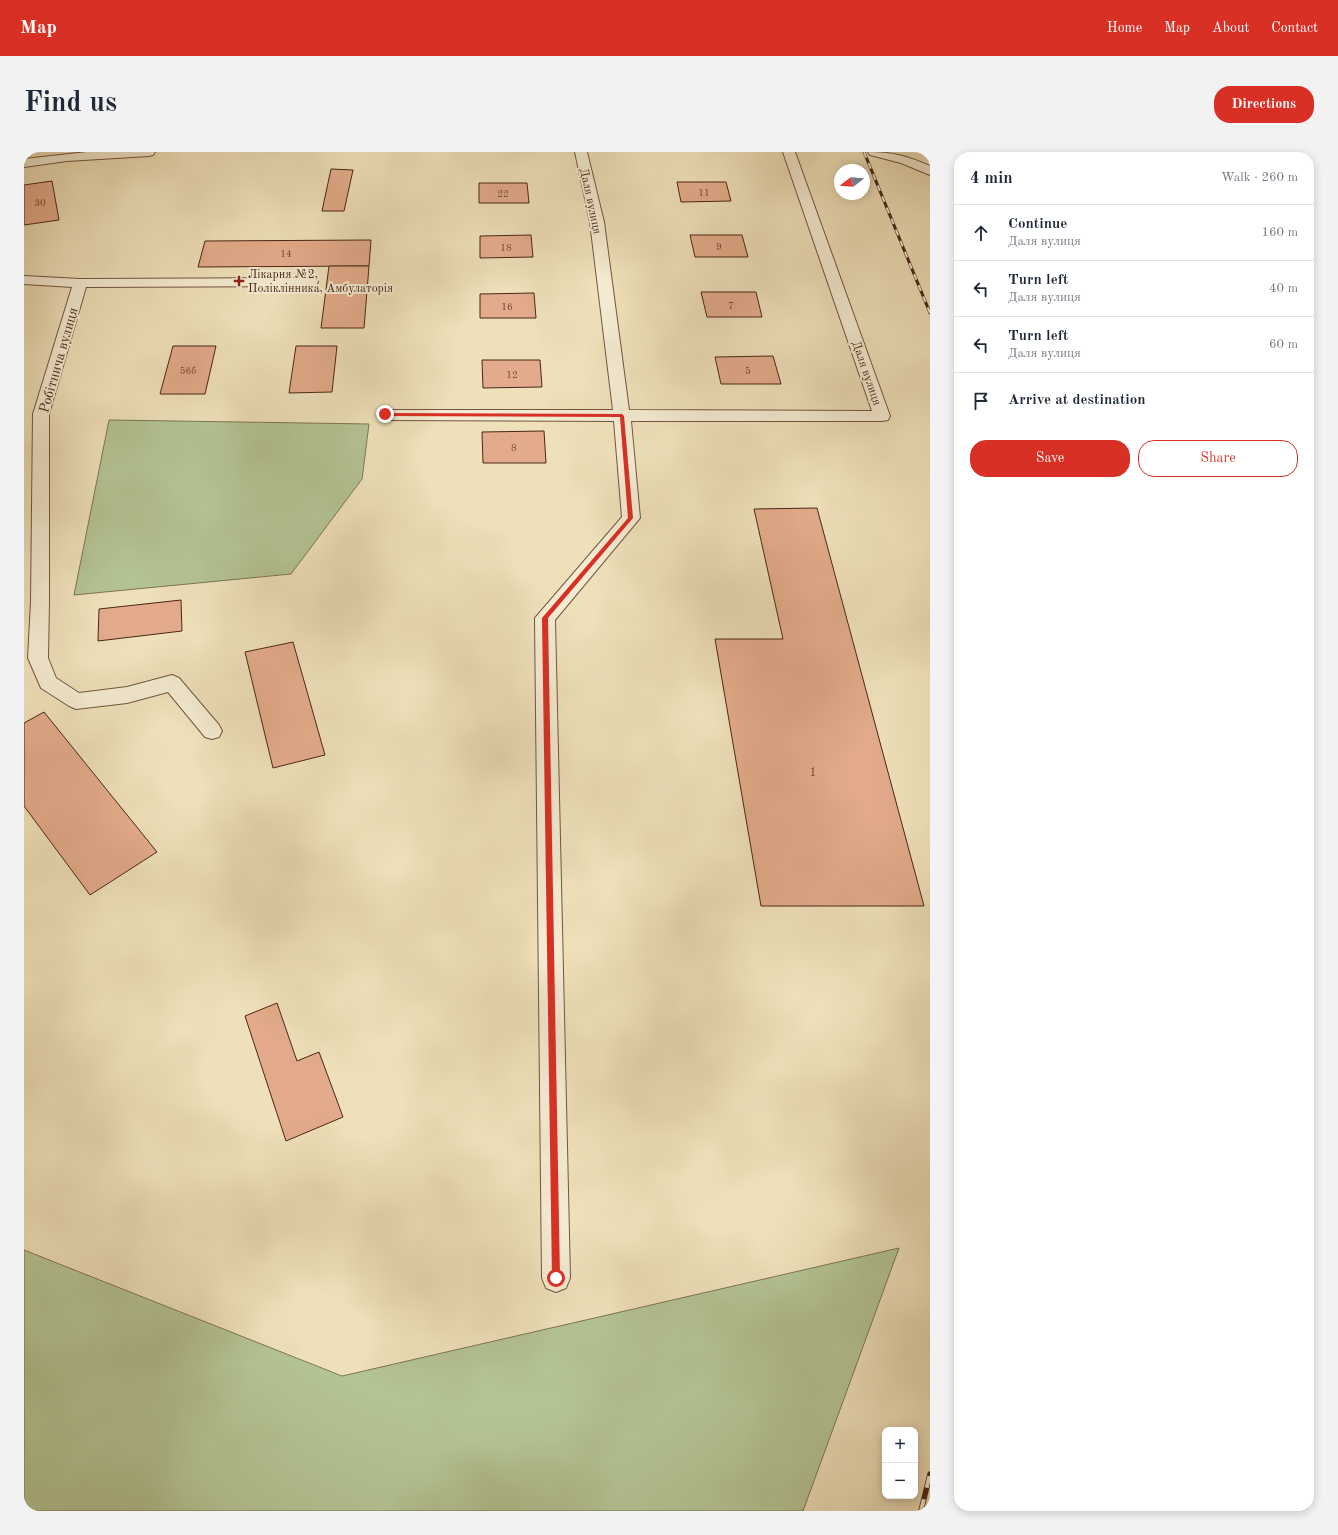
<!DOCTYPE html>
<html lang="en">
<head>
<meta charset="utf-8">
<style>
	body { margin:0; font-family:"Old Standard TT",serif; background:#f2f2f3; color:#1f2937 }
	.controls { position:absolute; right:12px; bottom:12px; display:grid; overflow:hidden; border-radius:8px; box-shadow:0 2px 10px #0003 }
	.controls button { width:36px; height:36px; display:grid; place-items:center; padding:0; border:0; border-bottom:1px solid #e0e1e3; background:#fff; color:#1f2937; font:20px sans-serif }
	.compass { position:absolute; left:810px; top:12px; width:36px; height:36px; border-radius:50%; background:#fff; box-shadow:0 2px 10px #0003; rotate:253deg }
	.stop { position:absolute; width:12px; height:12px; margin:-9px; border:3px solid #d93025; border-radius:50%; background:#fff }
	.stop.end { background:#d93025; border-color:#fff; box-shadow:0 1px 4px #0008 }
	.list { margin:0; padding:0; list-style:none }
	h2 { display:flex; justify-content:space-between; align-items:center; height:52px; margin:0; padding:0 16px; font-size:17px }
	h2 small { font-size:13px; font-weight:400; color:#747a83 }
	.list li { display:grid; grid-template-columns:26px 1fr auto; gap:12px; align-items:center; box-sizing:border-box; height:56px; padding:0 16px; border-top:1px solid #e0e1e3 }
	.list b { display:block; font-size:15px; white-space:nowrap }
	.list p { margin:0; font-size:13px; white-space:nowrap; color:#747a83 }
	.list em { font-size:13px; font-style:normal; color:#747a83 }
	.actions { display:flex; gap:8px; padding:12px 16px }
	.actions a { flex:1; padding:9px 0; border:1px solid #d93025; border-radius:16px; text-align:center; font-size:14px; color:#d93025 }
	.actions .main { background:#d93025; color:#fff }
	.icon { flex:none; width:22px; height:22px; fill:none; stroke:currentColor; stroke-width:2; stroke-linecap:round; stroke-linejoin:round }
	.map { position:relative; flex:none; width:906px; height:1359px; overflow:hidden; border-radius:16px }
	header { display:flex; align-items:center; gap:24px; box-sizing:border-box; height:56px; padding:0 20px; background:#d93025; color:#fff }
	header strong { font-size:19px }
	nav { display:flex; gap:22px; margin-inline-start:auto; font-size:14px }
	.intro { display:flex; align-items:center; justify-content:space-between; box-sizing:border-box; height:96px; padding:0 24px }
	h1 { margin:0; font-size:28px }
	.button { padding:10px 18px; border-radius:16px; background:#d93025; color:#fff; font-size:14px; font-weight:700 }
	main { display:flex; gap:24px; padding:0 24px }
	aside { flex:1; background:#fff; border-radius:16px; box-shadow:0 2px 10px #0003 }
	.map>svg:first-child { display:block }
	.green { fill:#b4c393; stroke:#7e7554 }
	.building { fill:#e3ab8b; stroke:#492716 }
	.lines { fill:none; stroke-linecap:round; stroke-linejoin:round }
	.minor-casing { stroke:#72553f; stroke-width:2 }
	.minor { fill:#f4ebd2; fill-rule:evenodd }
	.rail-far1-casing { stroke:#492716; stroke-width:3 }
	.rail-casing { stroke:#492716; stroke-width:5.5 }
	.rail-far1 { stroke:#f4ebd2; stroke-width:2; stroke-dasharray:6; stroke-linecap:butt }
	.rail { stroke:#f4ebd2; stroke-width:4; stroke-dasharray:12; stroke-linecap:butt }
	.route { fill:#d93025 }
	.poi-dot { fill:#8f2418; stroke:#f4ebd2; stroke-width:1.5 }
	.labels { text-anchor:middle; stroke-width:4; stroke-linejoin:round; paint-order:stroke }
	.far-number-label { font-size:10px; fill:#704833 }
	.far-street-label { font-size:12px; fill:#492716; stroke:#f4ebd2 }
	.far-poi-label { font-size:12px; fill:#492716; stroke:#f4ebd2; text-anchor:start }
	.number-label { font-size:12px; fill:#704833 }
	.street-label { font-size:14px; fill:#492716; stroke:#f4ebd2 }
</style>
</head>
<body>
<header>
<strong>Map</strong>
<nav><a>Home</a><a>Map</a><a>About</a><a>Contact</a></nav>
</header>
<div class="intro"><h1>Find us</h1><a class="button">Directions</a></div>
<main>
<div class="map">
<svg width="906" height="1359" viewBox="0 0 906 1359">
	<rect width="100%" height="100%" fill="#eee0b9"/>
	<filter id="stains"><feTurbulence type="fractalNoise" baseFrequency=".005" numOctaves="4"/><feColorMatrix values="0 0 0 0 .2 0 0 0 0 .09 0 0 0 0 .02 0 0 0 .5 -.17"/></filter>
	<radialGradient id="worn" r=".72"><stop offset=".6" stop-color="#630" stop-opacity="0"/><stop offset="1" stop-color="#630" stop-opacity=".3"/></radialGradient>
	<g class="green">
		<polygon points="85,268 345,272 338,327 267,422 50,443"/>
		<polygon points="875,1096 779,1359 0,1359 0,1098 318,1224"/>
	</g>
	<g class="building">
		<polygon points="307,17 329,18 320,59 298,59"/>
		<polygon points="28,29 35,68 0,73 0,33"/>
		<polygon points="653,30 702,30 707,49 657,50"/>
		<polygon points="455,31 503,31 505,51 455,51"/>
		<polygon points="507,83 509,105 456,106 456,84"/>
		<polygon points="666,83 718,83 724,105 671,105"/>
		<polygon points="347,88 345,114 174,115 181,89"/>
		<polygon points="305,114 345,114 340,176 297,176"/>
		<polygon points="677,140 732,140 738,165 683,165"/>
		<polygon points="510,141 512,166 456,166 456,142"/>
		<polygon points="149,194 192,194 181,242 136,242"/>
		<polygon points="272,194 313,194 308,240 265,241"/>
		<polygon points="749,204 757,232 697,232 691,205"/>
		<polygon points="458,208 516,208 518,235 459,236"/>
		<polygon points="520,279 522,311 459,311 458,280"/>
		<polygon points="793,356 900,754 737,754 691,487 759,487 730,357"/>
		<polygon points="157,448 158,479 74,489 75,457"/>
		<polygon points="269,490 301,603 249,616 221,500"/>
		<polygon points="20,560 133,700 66,743 0,654 0,571"/>
		<polygon points="253,851 273,909 295,900 319,965 262,989 221,864"/>
	</g>
	<g class="lines">
		<defs>
			<g id="minor">
				<polygon points="63,0 131,0 129,3 125,4 43,9 0,15 0,7"/>
				<polygon points="551,0 563,0 580,70 605,258 848,259 759,0 771,0 866,264 864,268 858,269 607,269 616,366 531,468 546,1126 542,1136 532,1140 522,1136 518,1126 511,466 598,365 590,269 361,268 355,267 353,263 355,259 361,258 589,258 566,70"/>
				<path d="M844 0C869 0 883 4 906 14V23L877 11 846 3Z"/>
				<polygon points="0,124 56,127 287,126 292,127 294,130 292,133 287,134 62,135 25,262 25,450 24,506 32,526 55,541 103,535 148,523 155,526 195,573 198,579 195,585 188,587 181,585 144,540 103,551 52,557 45,554 17,536 4,506 7,450 9,262 48,135 0,132"/>
			</g>
		</defs>
		<use href="#minor" class="minor-casing"/>
		<use href="#minor" class="minor"/>
		<defs>
			<polyline id="rail-far1" points="840,0 906,161"/>
			<polyline id="rail" points="897,1359 906,1322"/>
		</defs>
		<use href="#rail-far1" class="rail-far1-casing"/>
		<use href="#rail" class="rail-casing"/>
		<use href="#rail-far1" class="rail-far1"/>
		<use href="#rail" class="rail"/>
	</g>
	<polygon class="route" points="361,261 598,262 600,264 609,366 524,466 536,1126 535,1128 532,1130 529,1128 528,1126 518,466 604,366 596,265 359,264"/>
	<path class="poi-dot" d="M213 123h4v4h4v4h-4v4h-4v-4h-4v-4h4z"/>
	<g class="labels">
		<g class="far-number-label">
			<text x="680" y="44">11</text>
			<text x="479" y="45">22</text>
			<text x="16" y="54">30</text>
			<text x="695" y="98">9</text>
			<text x="482" y="99">18</text>
			<text x="262" y="105">14</text>
			<text x="707" y="157">7</text>
			<text x="483" y="158">16</text>
			<text x="164" y="222">56б</text>
			<text x="724" y="222">5</text>
			<text x="488" y="226">12</text>
			<text x="490" y="299">8</text>
		</g>
		<g class="far-street-label">
			<text transform="translate(567 49) rotate(78)" y="4">Даля вулиця</text>
			<text transform="translate(843 221) rotate(71)" y="4">Даля вулиця</text>
		</g>
		<g class="far-poi-label">
			<text x="224" y="126">Лікарня №2,<tspan x="224" dy="14">Поліклінника, Амбулаторія</tspan></text>
		</g>
		<g class="number-label">
			<text x="789" y="624">1</text>
		</g>
		<g class="street-label">
			<text transform="translate(34 208) rotate(-74)" y="5">Робітнича вулиця</text>
		</g>
	</g>
	<rect width="100%" height="100%" filter="url(#stains)"/>
	<rect width="100%" height="100%" fill="url(#worn)"/>
</svg>
<div class="controls">
<button>+</button>
<button>−</button>
</div>
<svg class="compass" viewBox="-18 -18 36 36"><path d="M0-13l5 13h-10z" fill="#e53935"/><path d="M0 13l5-13h-10z" fill="#747a83"/></svg>
<div class="stop" style="left:532px;top:1126px"></div>
<div class="stop end" style="left:361px;top:262px"></div>
</div>
<aside>
<h2>4 min<small>Walk · 260 m</small></h2>
<ul class="list">
<li><svg class="icon" aria-label="ahead" viewBox="0 0 24 24"><path d="M12 20V5M6 11l6-6 6 6"/></svg><div><b>Continue</b><p>Даля вулиця</p></div><em>160 m</em></li>
<li><svg class="icon" aria-label="left" viewBox="0 0 24 24"><path d="M17 20v-9H6M10 6l-5 5 5 5"/></svg><div><b>Turn left</b><p>Даля вулиця</p></div><em>40 m</em></li>
<li><svg class="icon" aria-label="left" viewBox="0 0 24 24"><path d="M17 20v-9H6M10 6l-5 5 5 5"/></svg><div><b>Turn left</b><p>Даля вулиця</p></div><em>60 m</em></li>
<li><svg class="icon" aria-label="arrive" viewBox="0 0 24 24"><path d="M6 21V4h12l-3 4 3 4H6"/></svg><div><b>Arrive at destination</b></div></li>
</ul>
<div class="actions"><a class="main">Save</a><a>Share</a></div>
</aside>
</main>
</body>
</html>
